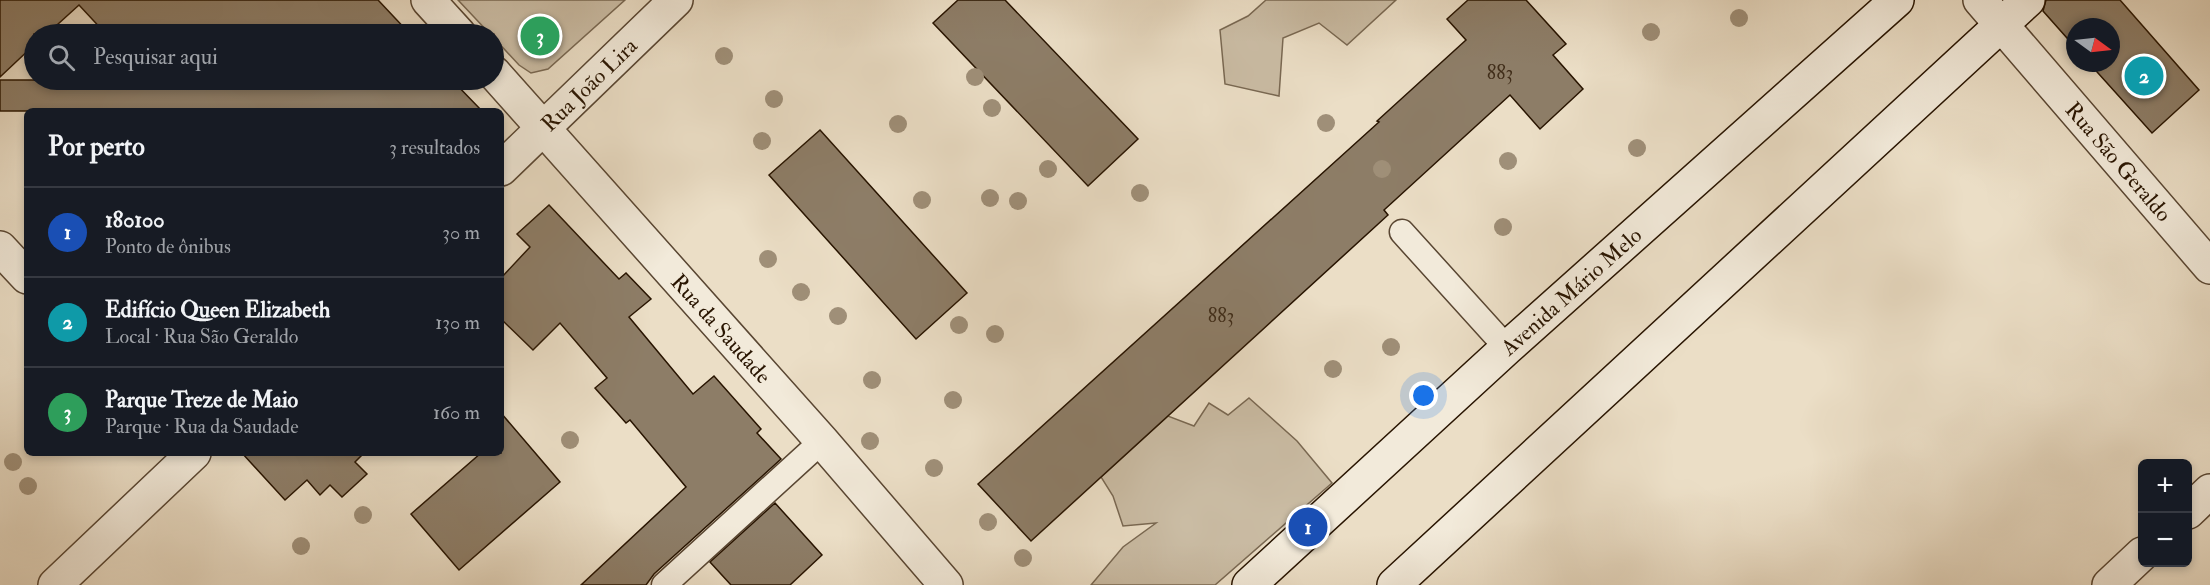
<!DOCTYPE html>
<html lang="pt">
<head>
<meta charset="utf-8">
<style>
	body { margin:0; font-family:"IM FELL Double Pica",serif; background:#20242c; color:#f1f3f6 }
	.controls { position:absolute; right:18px; bottom:18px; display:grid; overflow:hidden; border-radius:9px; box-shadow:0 3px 9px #0003 }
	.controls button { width:54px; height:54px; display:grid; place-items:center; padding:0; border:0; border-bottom:2px solid #363941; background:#171b24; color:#f1f3f6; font:30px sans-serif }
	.compass { position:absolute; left:2066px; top:18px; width:54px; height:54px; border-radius:50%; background:#171b24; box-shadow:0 3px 9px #0003; rotate:105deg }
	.you { position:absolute; left:1424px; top:396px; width:21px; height:21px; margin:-15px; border:4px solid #fff; border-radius:50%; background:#1a73e8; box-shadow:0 0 0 9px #1a73e833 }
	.badge { display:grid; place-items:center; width:39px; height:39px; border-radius:50%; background:#c59692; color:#fff; font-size:20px; font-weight:700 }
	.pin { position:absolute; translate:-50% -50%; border:3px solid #fff; box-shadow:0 2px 6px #0006 }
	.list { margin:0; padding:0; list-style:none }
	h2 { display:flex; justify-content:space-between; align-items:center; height:78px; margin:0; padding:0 24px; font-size:26px }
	h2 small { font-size:20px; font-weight:400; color:#9ea1a6 }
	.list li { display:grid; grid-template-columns:39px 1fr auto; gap:18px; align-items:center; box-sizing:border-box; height:90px; padding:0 24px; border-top:2px solid #363941 }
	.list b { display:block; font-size:22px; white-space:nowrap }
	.list p { margin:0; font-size:20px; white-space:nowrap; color:#9ea1a6 }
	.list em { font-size:20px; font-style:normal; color:#9ea1a6 }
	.icon { flex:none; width:33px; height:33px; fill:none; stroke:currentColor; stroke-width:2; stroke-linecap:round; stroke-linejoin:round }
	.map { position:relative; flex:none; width:2210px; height:585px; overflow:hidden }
	.search { position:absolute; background:#171b24; box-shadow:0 3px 9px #0003; left:24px; top:24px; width:480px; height:66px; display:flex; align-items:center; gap:15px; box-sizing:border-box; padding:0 21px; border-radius:33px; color:#9ea1a6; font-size:22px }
	.panel { position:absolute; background:#171b24; box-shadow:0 3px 9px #0003; left:24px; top:108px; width:480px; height:348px; border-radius:9px }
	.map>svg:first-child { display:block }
	.green { fill:#cabca4; stroke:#796852; stroke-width:1.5 }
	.building { fill:#8d7d67; stroke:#281400; stroke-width:1.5 }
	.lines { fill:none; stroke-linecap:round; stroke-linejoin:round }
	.service-casing { stroke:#594632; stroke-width:27 }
	.minor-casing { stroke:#594632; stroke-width:36 }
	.secondary-casing { stroke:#281400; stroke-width:36 }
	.service { stroke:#f2eada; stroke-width:24 }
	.minor { stroke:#f2eada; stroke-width:33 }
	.secondary { stroke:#f2eada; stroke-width:33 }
	.tree { fill:#9f8f78 }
	.labels { text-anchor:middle; stroke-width:6; stroke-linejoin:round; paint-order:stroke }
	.number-label { font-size:20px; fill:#412e1a }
	.street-label { font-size:22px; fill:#281400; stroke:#f2eada }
</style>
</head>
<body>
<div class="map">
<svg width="2210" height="585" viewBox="0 0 2210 585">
	<rect width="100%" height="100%" fill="#ebdec6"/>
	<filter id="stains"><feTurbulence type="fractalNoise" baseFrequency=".00333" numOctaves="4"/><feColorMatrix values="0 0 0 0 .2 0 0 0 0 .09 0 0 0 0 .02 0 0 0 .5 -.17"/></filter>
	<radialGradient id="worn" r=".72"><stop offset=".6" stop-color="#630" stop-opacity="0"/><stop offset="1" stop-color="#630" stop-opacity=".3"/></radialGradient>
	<g class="green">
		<polygon points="458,0 625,0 548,69 531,73 519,65 494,38 494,34 490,34"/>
		<polygon points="1266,0 1396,0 1347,45 1319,23 1283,38 1279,96 1225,84 1220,30 1248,16"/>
		<polygon points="1249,398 1297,441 1332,483 1215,585 1091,585 1123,547 1156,523 1123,526 1113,496 1101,477 1168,416 1194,426 1209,403 1228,415"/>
	</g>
	<g class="building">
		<polygon points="0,0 378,0 410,34 106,34 79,5 47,34 34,34 34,45 0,77"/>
		<polygon points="958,0 1005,0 1138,139 1088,186 933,23"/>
		<polygon points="1468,0 1526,0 1566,44 1553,55 1583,89 1540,129 1510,95 1384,210 1388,215 1031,541 978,484 1379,122 1377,121 1466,40 1447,19"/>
		<polygon points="2046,0 2120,0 2199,90 2152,133 2089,63 2111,63 2111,27 2075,27 2075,47 2043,11"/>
		<polygon points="0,80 452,80 482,111 0,111"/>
		<polygon points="820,130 967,293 916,339 769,175"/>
		<polygon points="549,205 619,279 626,273 651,299 629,317 693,394 714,376 761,429 757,433 781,459 654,574 646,585 581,585 686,487 630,420 626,423 595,388 607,378 560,323 533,350 501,319 501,278 530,247 517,234"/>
		<polygon points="501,413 560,482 459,570 411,514 481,453 501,453"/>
		<polygon points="242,453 364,453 355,462 367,474 342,497 330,485 320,495 307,480 285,500"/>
		<polygon points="775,503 822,555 790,585 731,585 710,562"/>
	</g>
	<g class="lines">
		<defs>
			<g id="service">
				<polyline points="1402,232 1507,348"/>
				<polyline points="664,585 822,441"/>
			</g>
			<g id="minor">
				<polyline points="428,0 459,34"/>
				<path id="s1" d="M1980 0 2210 267"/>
				<path id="s2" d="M494 73 822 441 946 585"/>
				<path id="s3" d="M501 169 676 0"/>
				<polyline points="0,248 27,277"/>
				<polyline points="2188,512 2210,491"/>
				<polyline points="55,585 194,453"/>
				<polyline points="2109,585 2142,554"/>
			</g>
			<g id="secondary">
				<path id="s4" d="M1249 585 1507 348 1897 0"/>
				<polyline points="1394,585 2028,0"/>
			</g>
		</defs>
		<use href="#service" class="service-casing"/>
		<use href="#minor" class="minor-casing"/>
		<use href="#secondary" class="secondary-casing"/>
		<use href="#service" class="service"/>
		<use href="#minor" class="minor"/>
		<use href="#secondary" class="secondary"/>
	</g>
	<g class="tree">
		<circle cx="1739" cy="18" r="9"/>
		<circle cx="1651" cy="32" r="9"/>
		<circle cx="724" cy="56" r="9"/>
		<circle cx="975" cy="77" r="9"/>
		<circle cx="774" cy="99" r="9"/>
		<circle cx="992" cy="108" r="9"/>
		<circle cx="1326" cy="123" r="9"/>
		<circle cx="898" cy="124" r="9"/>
		<circle cx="762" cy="141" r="9"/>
		<circle cx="1637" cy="148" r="9"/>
		<circle cx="1508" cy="161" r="9"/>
		<circle cx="1048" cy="169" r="9"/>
		<circle cx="1382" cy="169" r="9"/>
		<circle cx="1140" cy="193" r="9"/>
		<circle cx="990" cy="198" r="9"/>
		<circle cx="922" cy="200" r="9"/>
		<circle cx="1018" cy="201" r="9"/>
		<circle cx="1503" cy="227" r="9"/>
		<circle cx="768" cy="259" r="9"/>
		<circle cx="801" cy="292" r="9"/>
		<circle cx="838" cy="316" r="9"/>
		<circle cx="959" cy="325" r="9"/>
		<circle cx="995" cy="334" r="9"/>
		<circle cx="1391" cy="347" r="9"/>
		<circle cx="1333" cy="369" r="9"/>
		<circle cx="872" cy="380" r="9"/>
		<circle cx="953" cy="400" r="9"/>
		<circle cx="570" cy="440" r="9"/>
		<circle cx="870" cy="441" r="9"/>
		<circle cx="13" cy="462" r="9"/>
		<circle cx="934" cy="468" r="9"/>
		<circle cx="28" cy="486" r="9"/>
		<circle cx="363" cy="515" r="9"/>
		<circle cx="988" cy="522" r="9"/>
		<circle cx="301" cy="546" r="9"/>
		<circle cx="1023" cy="558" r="9"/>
	</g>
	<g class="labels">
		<g class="number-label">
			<text x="1500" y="79">883</text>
			<text x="1221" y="322">883</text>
		</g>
		<g class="street-label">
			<text dy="8" stroke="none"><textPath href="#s3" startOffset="122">Rua João Lira</textPath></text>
			<text dy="8" stroke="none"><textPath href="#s1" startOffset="213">Rua São Geraldo</textPath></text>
			<text dy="8" stroke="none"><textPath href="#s4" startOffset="436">Avenida Mário Melo</textPath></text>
			<text dy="8" stroke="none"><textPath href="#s2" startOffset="342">Rua da Saudade</textPath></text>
		</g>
	</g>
	<rect width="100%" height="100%" filter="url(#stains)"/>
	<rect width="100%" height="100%" fill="url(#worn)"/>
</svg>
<div class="controls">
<button>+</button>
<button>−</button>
</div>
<svg class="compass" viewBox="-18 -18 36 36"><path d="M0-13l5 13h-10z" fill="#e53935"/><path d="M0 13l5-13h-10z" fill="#9ea1a6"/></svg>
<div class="you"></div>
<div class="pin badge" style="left:1308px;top:527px;background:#1a4fb4">1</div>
<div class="pin badge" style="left:2144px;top:76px;background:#0f9aa8">2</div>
<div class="pin badge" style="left:540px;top:36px;background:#2e9e5b">3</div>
<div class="search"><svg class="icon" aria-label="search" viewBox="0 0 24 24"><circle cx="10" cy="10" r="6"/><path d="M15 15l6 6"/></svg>Pesquisar aqui</div>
<section class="panel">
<h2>Por perto<small>3 resultados</small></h2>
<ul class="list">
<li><span class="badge" style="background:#1a4fb4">1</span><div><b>180100</b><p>Ponto de ônibus</p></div><em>30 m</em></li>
<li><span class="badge" style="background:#0f9aa8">2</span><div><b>Edifício Queen Elizabeth</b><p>Local · Rua São Geraldo</p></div><em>130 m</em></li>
<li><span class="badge" style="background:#2e9e5b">3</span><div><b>Parque Treze de Maio</b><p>Parque · Rua da Saudade</p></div><em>160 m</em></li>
</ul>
</section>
</div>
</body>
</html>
